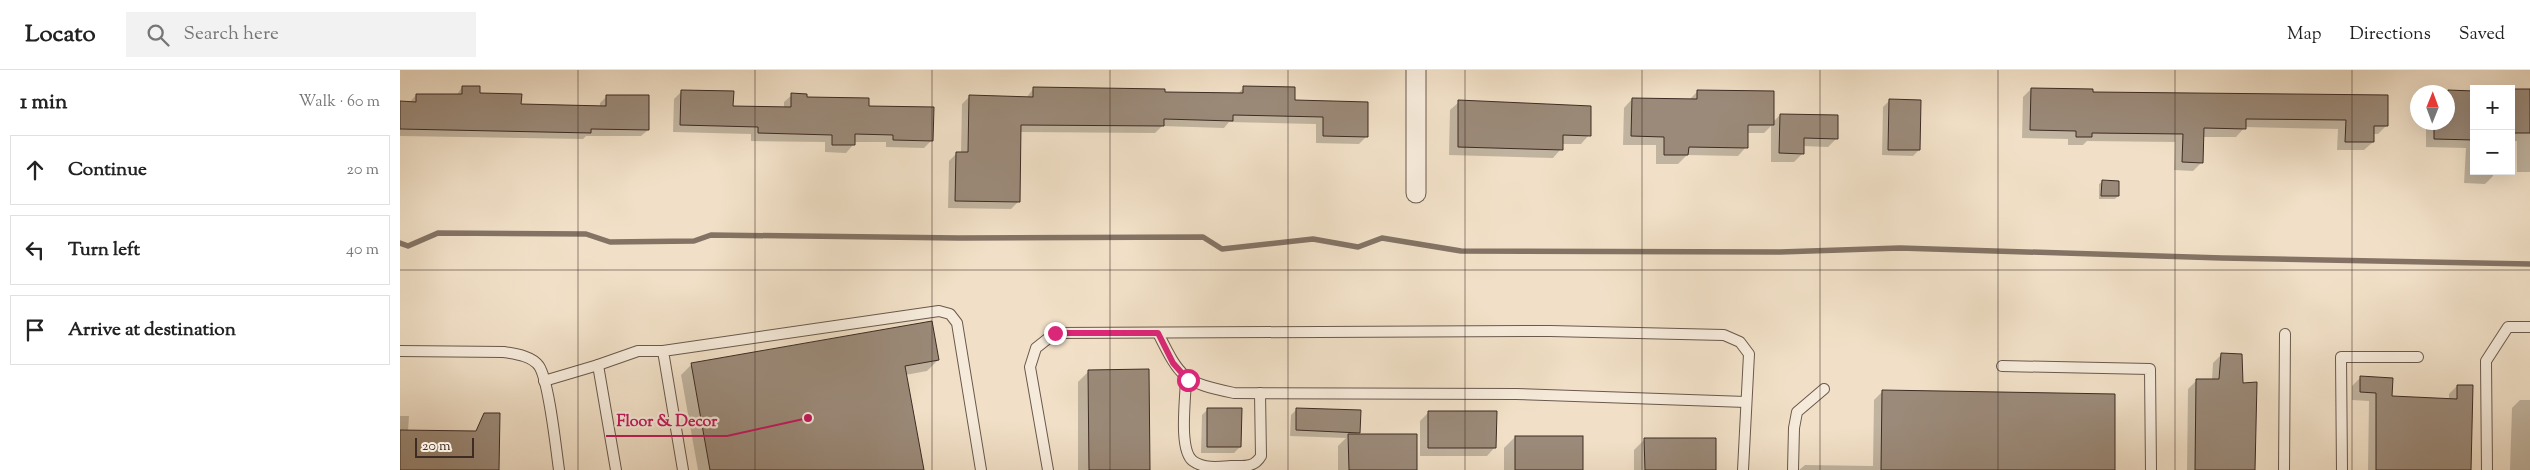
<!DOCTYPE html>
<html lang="en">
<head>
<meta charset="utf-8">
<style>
	body { margin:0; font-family:"Sorts Mill Goudy",serif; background:#f2f2f2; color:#222 }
	.controls { position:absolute; right:15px; top:15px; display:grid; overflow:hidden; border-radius:0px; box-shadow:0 5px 20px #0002 }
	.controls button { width:45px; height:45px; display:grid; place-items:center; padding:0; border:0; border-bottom:1px solid #e0e0e0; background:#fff; color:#222; font:25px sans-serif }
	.compass { position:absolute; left:2010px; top:15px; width:45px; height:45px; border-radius:50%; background:#fff; box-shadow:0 5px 20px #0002; rotate:1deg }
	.scale { position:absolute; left:15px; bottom:12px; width:59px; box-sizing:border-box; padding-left:5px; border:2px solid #3d2c24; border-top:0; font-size:14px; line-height:18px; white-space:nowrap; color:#3d2c24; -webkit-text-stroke:4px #f6ebdb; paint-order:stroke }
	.stop { position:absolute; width:15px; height:15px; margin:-11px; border:4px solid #db2777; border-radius:50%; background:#fff }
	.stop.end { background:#db2777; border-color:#fff; box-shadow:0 1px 5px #0008 }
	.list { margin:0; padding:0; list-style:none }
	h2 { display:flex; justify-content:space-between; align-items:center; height:65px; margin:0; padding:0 20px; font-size:21px }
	h2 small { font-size:16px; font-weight:400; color:#767676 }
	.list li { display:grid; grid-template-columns:32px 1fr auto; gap:15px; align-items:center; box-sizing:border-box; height:70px; margin:0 10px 10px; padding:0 10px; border:1px solid #e0e0e0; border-radius:0px }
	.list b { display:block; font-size:19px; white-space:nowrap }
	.list em { font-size:16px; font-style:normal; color:#767676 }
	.icon { flex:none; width:28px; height:28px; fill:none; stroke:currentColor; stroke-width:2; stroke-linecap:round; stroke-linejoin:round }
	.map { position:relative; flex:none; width:2130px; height:400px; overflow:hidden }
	header { display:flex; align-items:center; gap:30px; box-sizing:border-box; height:70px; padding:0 25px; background:#fff; border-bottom:1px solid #e0e0e0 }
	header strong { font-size:24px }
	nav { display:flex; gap:28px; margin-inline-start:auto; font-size:18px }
	.search { width:350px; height:45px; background:#f2f2f2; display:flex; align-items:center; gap:12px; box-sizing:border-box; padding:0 18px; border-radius:0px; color:#767676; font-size:19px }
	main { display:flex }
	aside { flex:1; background:#fff }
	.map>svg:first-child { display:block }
	.shadow { fill:#0003 }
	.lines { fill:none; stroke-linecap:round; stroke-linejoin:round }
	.stream { stroke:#847365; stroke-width:5.5 }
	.building { fill:#9b8a79; stroke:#3d2c24 }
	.lane-casing { stroke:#6a594d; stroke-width:12 }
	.street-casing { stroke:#6a594d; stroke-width:21 }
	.lane { stroke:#f6ebdb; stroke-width:10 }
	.street { stroke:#f6ebdb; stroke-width:19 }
	.route { stroke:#db2777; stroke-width:6 }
	.grid { fill:none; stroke:#3d2c24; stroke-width:1; stroke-opacity:0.55 }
	.leader { fill:none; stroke:#c2185b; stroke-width:2 }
	.callout-dot { fill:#c2185b; stroke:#f6ebdb; stroke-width:2 }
	.callout-label { font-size:16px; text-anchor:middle; font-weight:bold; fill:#c2185b; stroke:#f6ebdb; stroke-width:4.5; stroke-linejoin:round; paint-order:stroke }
</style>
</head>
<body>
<header>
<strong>Locato</strong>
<div class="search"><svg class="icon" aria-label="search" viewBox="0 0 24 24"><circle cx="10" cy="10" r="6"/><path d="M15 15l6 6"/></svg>Search here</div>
<nav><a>Map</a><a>Directions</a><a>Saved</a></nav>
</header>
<main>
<aside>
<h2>1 min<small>Walk · 60 m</small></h2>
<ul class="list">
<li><svg class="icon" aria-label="ahead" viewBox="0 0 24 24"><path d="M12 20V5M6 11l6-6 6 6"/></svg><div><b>Continue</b></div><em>20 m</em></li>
<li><svg class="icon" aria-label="left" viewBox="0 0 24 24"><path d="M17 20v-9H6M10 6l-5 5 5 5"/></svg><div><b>Turn left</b></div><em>40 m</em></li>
<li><svg class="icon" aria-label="arrive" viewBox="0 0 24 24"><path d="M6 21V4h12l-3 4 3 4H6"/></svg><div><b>Arrive at destination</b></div></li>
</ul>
</aside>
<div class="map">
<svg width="2130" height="400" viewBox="0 0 2130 400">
	<rect width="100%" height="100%" fill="#f1e0c7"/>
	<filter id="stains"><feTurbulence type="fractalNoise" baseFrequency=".004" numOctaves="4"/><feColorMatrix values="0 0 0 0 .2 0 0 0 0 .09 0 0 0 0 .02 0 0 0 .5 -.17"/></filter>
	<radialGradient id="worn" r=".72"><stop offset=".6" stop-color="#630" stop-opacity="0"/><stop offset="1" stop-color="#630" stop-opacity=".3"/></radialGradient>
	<g class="shadow">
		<polygon points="62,17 79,24 120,35 200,37 200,33 207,26 248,60 241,66 186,66 183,69 0,66 0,33 10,32 16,25 56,26"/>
		<polygon points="844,17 894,32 967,66 959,74 916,73 916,54 829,52 824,58 762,56 755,63 620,62 619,131 611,139 548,138 549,91 557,83 561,83 562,34 569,27 626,28 634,18 837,25"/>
		<polygon points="1631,19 1692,23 1987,26 1986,56 1978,64 1973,64 1973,72 1964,80 1937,80 1938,59 1845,57 1836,67 1802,67 1802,92 1793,101 1774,100 1775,72 1687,71 1683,75 1668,75 1668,69 1622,68 1623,27"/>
		<polygon points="2035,21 2074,21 2074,101 2093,101 2093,106 2085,114 2064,113 2066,78 2026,77 2026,52 2048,52 2048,22"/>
		<polygon points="2111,21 2130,21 2130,102 2117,102 2117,71 2111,71"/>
		<polygon points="281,22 332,37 384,38 384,32 392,25 468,37 532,70 524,78 486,77 486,72 453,72 453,75 446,83 425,82 425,72 351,71 351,64 273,62 274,29"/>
		<polygon points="1297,22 1372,53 1380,45 1437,68 1428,77 1403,76 1403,83 1394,92 1371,92 1371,56 1364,63 1346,63 1346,77 1338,86 1287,85 1278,94 1256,94 1256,75 1223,75 1224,38 1232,29 1289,30"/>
		<polygon points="1489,31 1519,80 1513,86 1482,85 1483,37"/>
		<polygon points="1059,32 1189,65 1181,74 1162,74 1161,79 1153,88 1049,85 1050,40"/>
		<polygon points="1702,112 1718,126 1715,129 1699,129 1699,114"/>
		<polygon points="1821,285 1841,314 1853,400 1787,400 1788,319 1797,310 1812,310 1813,293"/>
		<polygon points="538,290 527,301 505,305 522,400 298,400 281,305 292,294"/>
		<polygon points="689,301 749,400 678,400 678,312"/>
		<polygon points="1961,307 1991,327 2049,330 2049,324 2057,316 2070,400 1968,400 1969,331 1952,330 1952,316"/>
		<polygon points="1482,322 1714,400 1399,400 1405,395 1473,396 1474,330"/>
		<polygon points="2120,330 2130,330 2130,400 2110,400 2112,338"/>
		<polygon points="808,339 840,377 834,383 801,383 802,345"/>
		<polygon points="897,339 959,362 956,366 1016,400 938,400 938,376 946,368 890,366 891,345"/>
		<polygon points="1029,342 1095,377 1087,386 1020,386 1020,351"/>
		<polygon points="85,344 98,400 0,400 0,346 9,346 8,361 75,362"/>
		<polygon points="1115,367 1182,400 1104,400 1104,378"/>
		<polygon points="1245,369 1315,400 1234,400 1234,380"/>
	</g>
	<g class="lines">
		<polyline class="stream" points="0,173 8,176 38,163 186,164 210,172 294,171 311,165 559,168 803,167 822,179 913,169 958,177 982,168 1061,181 1380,182 1500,178 1822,188 2130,194"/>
	</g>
	<g class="building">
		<polygon points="62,16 80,16 80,23 122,24 121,34 206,36 206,25 249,25 249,60 191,59 191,63 0,59 0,31 16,32 16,24 62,24"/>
		<polygon points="843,16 895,17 895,30 968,32 968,67 923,66 923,47 833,45 833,51 764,49 764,56 621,55 620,132 555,131 556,82 568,82 569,25 633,27 633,17 765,19 765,22 843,23"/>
		<polygon points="1631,18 1693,19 1693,22 1988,25 1988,56 1974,56 1974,72 1945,72 1946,50 1846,49 1846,59 1804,58 1803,93 1782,92 1783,64 1692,63 1692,67 1676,67 1676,61 1630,60"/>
		<rect x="2113" y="19" width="17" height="44"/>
		<polygon points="281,20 334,21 333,36 391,37 391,23 407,24 407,27 469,28 469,36 534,37 533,71 493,70 493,65 455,64 455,75 432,75 432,65 358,63 358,57 280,55"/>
		<polygon points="1297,20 1374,21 1374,55 1348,55 1348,78 1289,77 1288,85 1264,85 1264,67 1231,66 1232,28 1297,29"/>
		<polygon points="2048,20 2074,21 2074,70 2034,69 2034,52 2048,52"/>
		<polygon points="1489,29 1521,30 1520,80 1488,80"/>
		<polygon points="1058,30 1191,36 1191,66 1163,65 1163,80 1058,77"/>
		<polygon points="1380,44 1438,45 1438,69 1404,68 1404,84 1379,83"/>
		<polygon points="1702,110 1719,111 1719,126 1701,126"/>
		<polygon points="532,251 539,290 505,296 524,400 310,400 291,293"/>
		<polygon points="1821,283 1842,284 1843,313 1857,312 1855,400 1795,400 1796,309 1819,309"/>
		<polygon points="749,299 750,400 689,400 688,300"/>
		<polygon points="1960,306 1993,308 1992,326 2057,329 2057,315 2073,315 2071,400 1976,400 1976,323 1960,322"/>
		<polygon points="1482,320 1715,324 1715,400 1481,400"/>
		<polygon points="807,338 842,338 841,377 807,377"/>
		<polygon points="896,338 961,340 960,363 896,360"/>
		<polygon points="1028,341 1097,341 1096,378 1028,378"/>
		<polygon points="84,343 100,343 99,400 0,400 0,360 76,361"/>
		<polygon points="948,364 1017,364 1017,400 949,400"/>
		<rect x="1115" y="366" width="68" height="34"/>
		<polygon points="1244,368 1316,368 1316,400 1245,400"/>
	</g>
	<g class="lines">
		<defs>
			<g id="lane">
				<path d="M758 263C781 309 783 312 834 323L1116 324 1346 332"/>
				<path d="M0 281 104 282C116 284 132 286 139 296 149 311 156 379 159 400"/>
				<polyline points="198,295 238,281 263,281"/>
				<polyline points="1602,296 1750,299 1751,400"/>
				<path d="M786 307C786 326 778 380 793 391 804 399 819 397 831 396 844 396 854 398 861 386L860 323"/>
				<polyline points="144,311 198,295 216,400"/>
				<polyline points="283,400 263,281 539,241 550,244 557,253 581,400"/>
				<polyline points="648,400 630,297 636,278 655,263 1150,261 1324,265 1340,272 1349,284 1343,400"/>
				<polyline points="1393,400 1394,358 1397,342 1424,319"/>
				<polyline points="1884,400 1885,264"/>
				<polyline points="1942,400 1941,287 2018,287"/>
				<polyline points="2087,400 2086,291 2108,257 2130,257"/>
			</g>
			<polyline id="street" points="1016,123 1016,0"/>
		</defs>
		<use href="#lane" class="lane-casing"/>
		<use href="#street" class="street-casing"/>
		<use href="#lane" class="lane"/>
		<use href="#street" class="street"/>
	</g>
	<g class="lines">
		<polyline class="route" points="655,263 758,263 773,293 788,310"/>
	</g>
	<path class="grid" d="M178 0V400M355 0V400M532 0V400M710 0V400M888 0V400M1065 0V400M1242 0V400M1420 0V400M1598 0V400M1775 0V400M1952 0V400M0 200H2130"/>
	<path class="leader" d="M408 348L327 366H206"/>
	<circle class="callout-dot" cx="408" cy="348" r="5"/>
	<g class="callout-label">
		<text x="267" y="356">Floor &amp; Decor</text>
	</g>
	<rect width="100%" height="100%" filter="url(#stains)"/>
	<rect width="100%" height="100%" fill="url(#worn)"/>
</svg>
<div class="controls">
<button>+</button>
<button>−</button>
</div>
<svg class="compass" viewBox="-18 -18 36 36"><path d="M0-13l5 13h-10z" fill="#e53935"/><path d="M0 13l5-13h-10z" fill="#767676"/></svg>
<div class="scale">20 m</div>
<div class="stop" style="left:788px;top:310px"></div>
<div class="stop end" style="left:655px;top:263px"></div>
</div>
</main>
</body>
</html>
